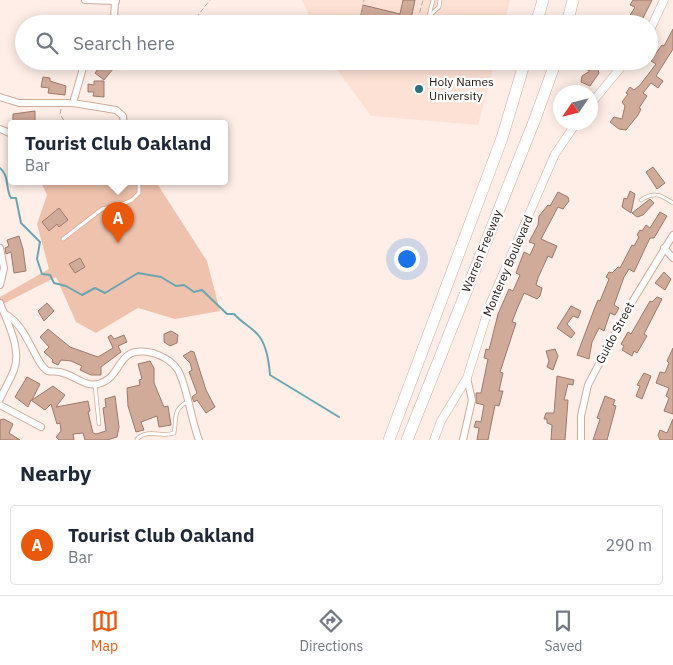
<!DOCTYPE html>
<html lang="en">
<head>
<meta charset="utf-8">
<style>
	body { margin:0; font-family:"IBM Plex Sans",sans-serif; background:#f6f6f7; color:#1f2937 }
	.compass { position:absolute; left:553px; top:85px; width:45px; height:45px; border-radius:50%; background:#fff; box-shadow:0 2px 12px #0003; rotate:235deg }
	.you { position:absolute; left:406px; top:258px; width:18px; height:18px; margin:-12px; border:4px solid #fff; border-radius:50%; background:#1a73e8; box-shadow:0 0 0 8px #1a73e833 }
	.badge { display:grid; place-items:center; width:32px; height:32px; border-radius:50%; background:#ea580c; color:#fff; font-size:16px; font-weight:700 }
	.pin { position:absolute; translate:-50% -41px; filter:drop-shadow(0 1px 2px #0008) }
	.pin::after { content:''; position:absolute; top:26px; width:18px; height:15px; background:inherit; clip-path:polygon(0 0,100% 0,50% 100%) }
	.popup { position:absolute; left:8px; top:120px; width:220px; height:65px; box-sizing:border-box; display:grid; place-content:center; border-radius:5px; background:#fff; filter:drop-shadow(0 1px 4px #0005); font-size:16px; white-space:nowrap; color:#747a83 }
	.popup b { font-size:19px; color:#1f2937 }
	.popup::after { content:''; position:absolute; left:50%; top:100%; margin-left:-10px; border:10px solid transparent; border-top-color:#fff }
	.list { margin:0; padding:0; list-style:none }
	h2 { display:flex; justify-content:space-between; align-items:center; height:65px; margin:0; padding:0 20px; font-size:21px }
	h2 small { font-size:16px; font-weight:400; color:#747a83 }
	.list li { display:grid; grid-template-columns:32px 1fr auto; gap:15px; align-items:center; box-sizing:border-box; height:80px; margin:0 10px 10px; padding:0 10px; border:1px solid #e0e1e3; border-radius:5px }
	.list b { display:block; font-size:19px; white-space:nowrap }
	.list p { margin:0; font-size:16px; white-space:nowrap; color:#747a83 }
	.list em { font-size:16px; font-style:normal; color:#747a83 }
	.icon { flex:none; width:28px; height:28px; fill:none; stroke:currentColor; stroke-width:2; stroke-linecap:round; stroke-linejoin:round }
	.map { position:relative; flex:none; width:673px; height:440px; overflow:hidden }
	.search { position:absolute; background:#fff; box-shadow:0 2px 12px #0003; left:15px; right:15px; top:15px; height:55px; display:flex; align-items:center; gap:12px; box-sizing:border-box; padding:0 18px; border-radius:28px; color:#747a83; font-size:19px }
	.sheet { height:155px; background:#fff }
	nav { display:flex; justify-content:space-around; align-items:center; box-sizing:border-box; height:70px; border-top:1px solid #e0e1e3; background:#fff; font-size:14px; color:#747a83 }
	nav a { display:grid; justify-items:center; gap:2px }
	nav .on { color:#ea580c }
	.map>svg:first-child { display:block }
	.built { fill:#fde1d4 }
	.green { fill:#efc2ae }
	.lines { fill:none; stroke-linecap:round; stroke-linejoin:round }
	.stream { stroke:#6ca5b1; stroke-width:2 }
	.building { fill:#d0ab9a; stroke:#9d796a }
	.service-casing { stroke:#d1ab9b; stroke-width:4.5 }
	.minor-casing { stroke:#d1ab9b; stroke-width:8 }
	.tertiary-casing { stroke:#d1ab9b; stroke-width:9 }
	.motorway-casing { stroke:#d1ab9b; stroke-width:12 }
	.path { stroke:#b9a9a3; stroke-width:1; stroke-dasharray:5 2.5; stroke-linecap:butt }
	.service { stroke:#fff; stroke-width:3 }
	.minor { stroke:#fff; stroke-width:6 }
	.tertiary { stroke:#fff; stroke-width:8 }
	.motorway { stroke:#fff; stroke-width:11 }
	.poi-dot { fill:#2d7281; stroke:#fff; stroke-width:2 }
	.labels { text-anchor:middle; stroke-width:4.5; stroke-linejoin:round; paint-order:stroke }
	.poi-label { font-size:12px; fill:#22140e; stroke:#fff; text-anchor:start }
	.street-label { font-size:12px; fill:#22140e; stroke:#fff }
</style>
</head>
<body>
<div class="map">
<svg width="673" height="440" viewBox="0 0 673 440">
	<rect width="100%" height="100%" fill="#feeee7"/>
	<g class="built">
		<polygon points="302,0 510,0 504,24 313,24"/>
		<polygon points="331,61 495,61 478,125 371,116"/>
	</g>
	<polygon class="green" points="41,182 156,182 207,261 220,311 175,319 138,308 96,333 76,322 56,277 1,305 0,297 49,269 37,224 47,195"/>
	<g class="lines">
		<path class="stream" d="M0 168C10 177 5 188 11 198H16L21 223 40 242 37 259 42 274 50 275 54 283 66 286 82 295 95 288 105 293 138 273 161 277 176 286 184 285 194 292 202 290 227 314H234C242 323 253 328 259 336 267 346 269 362 270 375L339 417"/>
	</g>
	<g class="building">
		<polygon points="403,0 415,0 410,24 359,24 363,5 400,14"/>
		<polygon points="633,0 652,0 640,24 625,24 635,7 630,5"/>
		<polygon points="673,29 673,49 656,76 663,81 658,88 651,83 643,93 647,96 639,108 641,109 638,115 626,130 619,129 610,122 614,117 622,119 625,106 622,102 628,94 626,93 630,87 634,90 640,85 656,64 651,61 656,53 662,45 664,46"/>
		<polygon points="96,61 103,61 113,69 104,80 95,73 98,69 93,65"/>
		<polygon points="586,61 595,61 599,73 590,86 581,82 582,76 590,71 583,68"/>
		<polygon points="43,77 50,78 50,81 66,86 65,95 48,93 49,88 41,87"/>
		<polygon points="94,81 104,81 104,97 93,96 94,92 88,92 88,84 94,85"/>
		<polygon points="35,111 35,121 13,124 13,114"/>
		<polygon points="653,167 665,183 657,189 646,172"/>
		<polygon points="630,191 635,194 631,213 622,207 624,198 627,199"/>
		<polygon points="558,192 568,197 569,201 563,209 558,207 541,239 557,246 552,258 548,256 538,278 536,285 542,288 540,296 537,299 524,293 517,309 512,322 516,323 500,372 503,373 499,391 503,391 499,406 495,405 488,440 477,440 479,428 474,427 476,421 481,422 484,405 476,403 476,393 481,393 488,359 484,358 486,349 489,350 498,314 509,289 513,291 520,275 516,273 524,252 530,255 535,244 529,242 538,225 539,216 548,205 550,206"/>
		<polygon points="650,199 654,203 643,215 637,217 632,213"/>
		<polygon points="59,208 68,220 59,227 57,224 49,231 42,222"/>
		<polygon points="660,212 667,216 654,238 650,238 634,272 629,269 624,277 614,305 619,308 615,315 610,313 604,331 599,328 592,342 589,359 577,355 595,307 598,300 600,301 609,279 606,277 609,272 612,273 618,267 620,268 632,245 634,246 639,237 637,235 640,230 642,231 646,225 650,228"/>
		<polygon points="19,236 23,249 26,271 14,273 11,252 6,254 5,248 9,246 7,240"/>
		<polygon points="80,258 85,267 75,273 69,264"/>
		<polygon points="664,272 671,279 665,290 655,283"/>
		<polygon points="657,297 662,299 644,334 647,336 637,353 634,351 632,356 622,350 624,346 621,344 628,332 631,334 650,301 652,302"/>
		<polygon points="47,303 54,311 44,321 38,311"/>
		<polygon points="571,306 581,311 578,318 573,316 567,324 575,333 571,338 557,328"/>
		<polygon points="48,329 70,347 98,357 113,348 108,337 111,335 114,339 124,335 127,342 118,346 121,352 101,367 101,375 91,375 80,370 82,366 71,361 61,360 58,365 52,362 53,360 44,352 49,347 40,337"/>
		<polygon points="171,331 178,335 177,343 170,346 164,342 164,334"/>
		<polygon points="673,348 673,414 664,411 669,398 666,396 669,388 656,383 660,372 665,373 669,363 667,361"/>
		<polygon points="555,349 558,356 553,370 547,367 549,361 546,351"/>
		<polygon points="191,351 194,352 206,390 215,407 206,413 197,400 194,402 192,397 197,393 189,372 192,370 190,363 183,356"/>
		<polygon points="150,361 154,368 154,383 164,407 168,406 171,425 159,427 157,416 141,422 144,430 136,432 128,406 127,388 140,385 139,380 142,379 138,364"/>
		<polygon points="644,373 651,376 642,399 636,396 640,386 637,385"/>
		<polygon points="557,376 574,380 573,385 568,384 564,400 568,400 565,440 551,440 552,425 547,423 547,419 544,419 546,413 554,413"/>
		<polygon points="27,377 40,384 32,400 53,386 65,395 56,407 88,401 90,411 88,412 93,433 96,434 106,431 103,408 106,407 105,399 115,396 119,427 117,437 107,440 85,440 83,433 73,434 74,440 59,440 56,437 61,431 60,423 57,424 51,404 45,410 31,400 28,407 15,397"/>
		<polygon points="605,396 615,400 613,405 616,406 607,440 593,440 600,419 597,418"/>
		<polygon points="4,419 13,424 9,433 20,440 0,440 0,420"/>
		<polygon points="673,419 673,440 660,440 658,435 660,430 667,433"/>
	</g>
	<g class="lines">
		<defs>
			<g id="service">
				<polyline points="429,16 439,7 440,0"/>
				<polyline points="427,24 433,0"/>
				<path d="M641 200C654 191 661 195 673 203"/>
				<polyline points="63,239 102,209 120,205 132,200 139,193 139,182"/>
				<polyline points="95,385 99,424"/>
				<path d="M137 439C149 428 161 438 174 433 177 419 172 410 187 402"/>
			</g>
			<g id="minor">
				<polyline points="85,0 116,1"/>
				<polyline points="111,24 114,19 115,0"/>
				<polyline points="0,97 19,103 73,103 116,110 123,116 124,124"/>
				<polyline points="73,103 85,61"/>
				<polyline points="47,124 57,124"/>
				<polyline points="0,129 12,134"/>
				<polyline points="0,248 4,268 0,285"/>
				<polyline points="664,248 673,258"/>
				<path d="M0 303C7 322 22 349 14 370 10 380 4 390 0 399"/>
				<path d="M5 314C28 326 35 365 48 371 52 372 58 371 63 373 75 376 85 387 98 384 125 377 114 344 153 353 163 356 172 361 178 370 187 386 191 420 199 440"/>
				<polyline points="0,405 41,427"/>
				<polyline points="463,440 472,400 467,378"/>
				<polyline points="581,440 581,416 588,385 626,312 673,235"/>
			</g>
			<g id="tertiary">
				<polyline points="649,32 664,0"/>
				<polyline points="590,105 626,61"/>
				<polyline points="434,440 441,421 467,378 490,304 555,154 577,122"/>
			</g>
			<g id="motorway">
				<polyline points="536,24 543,0"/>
				<polyline points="567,24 573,0"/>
				<polyline points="389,440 502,138 525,61"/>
				<polyline points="407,440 535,119 556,61"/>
			</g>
		</defs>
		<use href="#service" class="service-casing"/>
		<use href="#minor" class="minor-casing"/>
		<use href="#tertiary" class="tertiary-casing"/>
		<use href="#motorway" class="motorway-casing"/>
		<g class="path">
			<polyline points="422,19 419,15 423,0"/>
			<polyline points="191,24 210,0"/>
			<polyline points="359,24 364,0"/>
			<polyline points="61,109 60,114 66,124"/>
		</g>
		<use href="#service" class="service"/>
		<use href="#minor" class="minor"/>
		<use href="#tertiary" class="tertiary"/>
		<use href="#motorway" class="motorway"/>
	</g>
	<circle class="poi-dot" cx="419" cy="89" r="5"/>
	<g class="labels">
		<g class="poi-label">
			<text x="429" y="86">Holy Names<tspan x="429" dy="14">University</tspan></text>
		</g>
		<g class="street-label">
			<text transform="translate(482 251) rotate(-68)" y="4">Warren Freeway</text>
			<text transform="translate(508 266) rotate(-67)" y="4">Monterey Boulevard</text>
			<text transform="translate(615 333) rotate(-62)" y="4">Guido Street</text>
		</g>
	</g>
</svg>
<svg class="compass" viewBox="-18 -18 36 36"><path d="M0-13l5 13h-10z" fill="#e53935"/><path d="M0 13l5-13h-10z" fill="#747a83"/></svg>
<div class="you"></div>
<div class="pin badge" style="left:118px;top:243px">A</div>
<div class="popup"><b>Tourist Club Oakland</b>Bar</div>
<div class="search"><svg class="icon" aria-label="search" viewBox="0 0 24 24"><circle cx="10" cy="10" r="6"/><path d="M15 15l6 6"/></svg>Search here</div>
</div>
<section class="sheet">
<h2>Nearby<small></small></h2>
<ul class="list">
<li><span class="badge">A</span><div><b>Tourist Club Oakland</b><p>Bar</p></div><em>290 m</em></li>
</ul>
</section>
<nav>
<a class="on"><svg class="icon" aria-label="map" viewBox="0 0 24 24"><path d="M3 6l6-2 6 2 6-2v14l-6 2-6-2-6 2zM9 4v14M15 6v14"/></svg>Map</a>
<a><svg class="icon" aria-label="directions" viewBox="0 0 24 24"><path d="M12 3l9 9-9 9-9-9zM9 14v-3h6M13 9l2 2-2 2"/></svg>Directions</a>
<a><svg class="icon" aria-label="saved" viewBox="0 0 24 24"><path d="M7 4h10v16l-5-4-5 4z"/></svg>Saved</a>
</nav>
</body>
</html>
